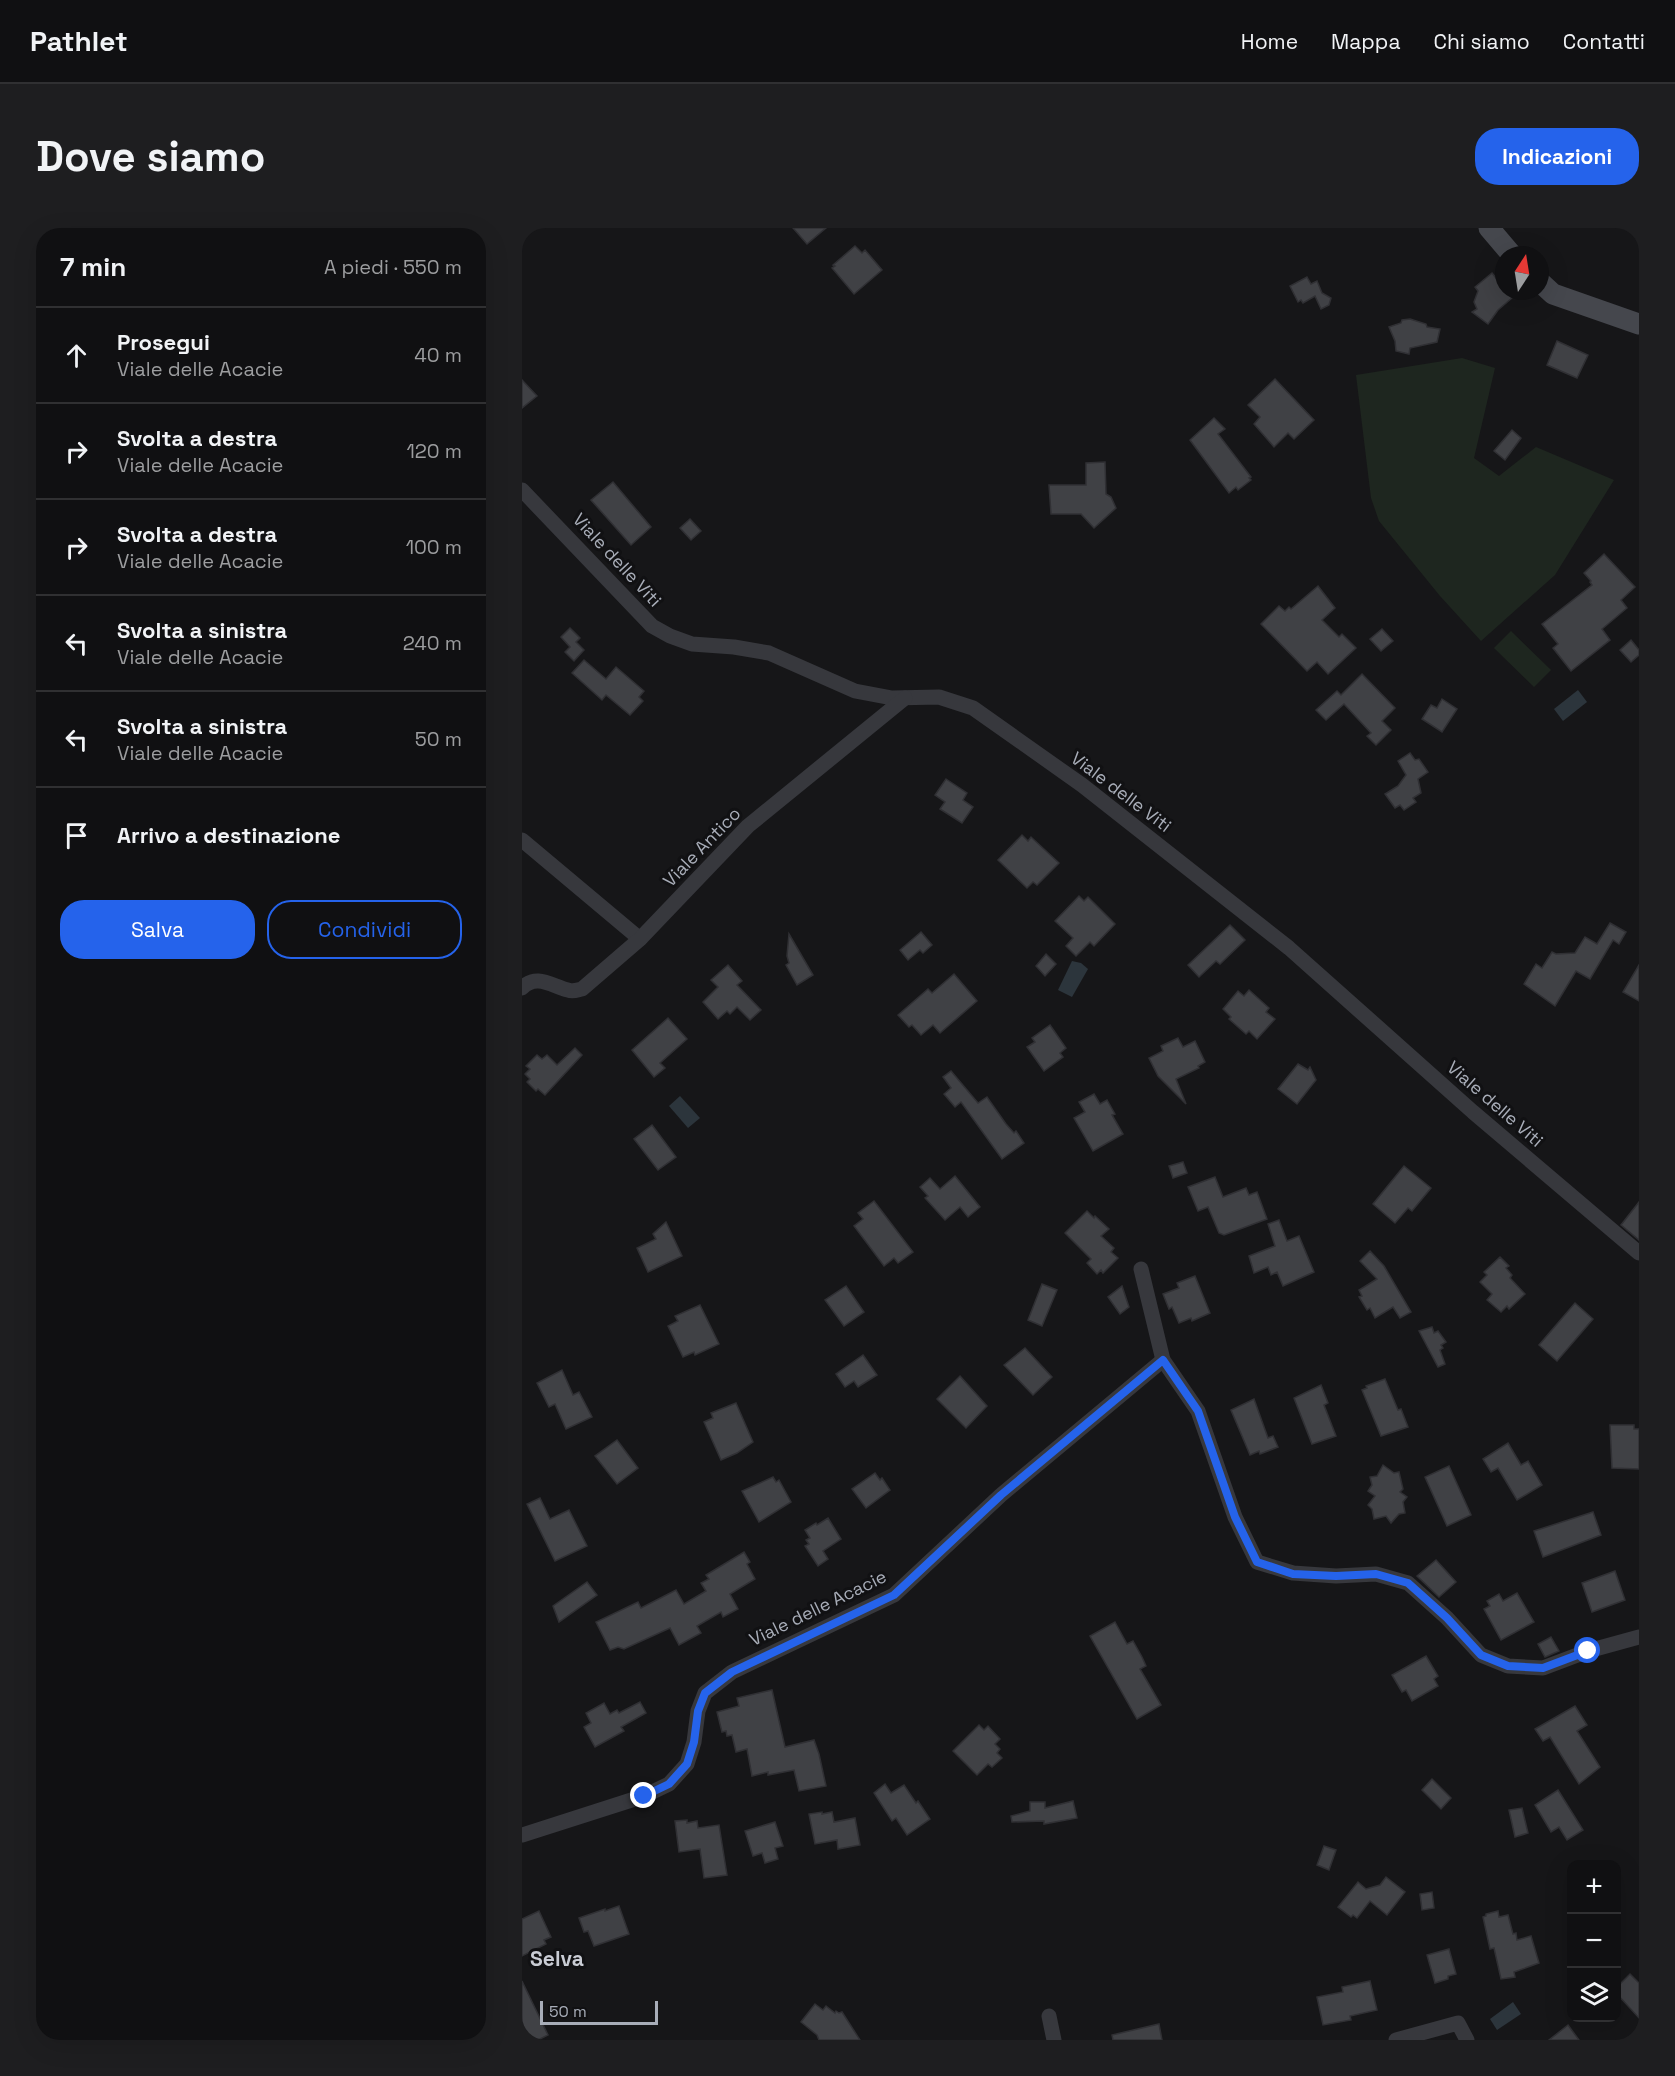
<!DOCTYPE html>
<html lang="it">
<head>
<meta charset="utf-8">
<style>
	body { margin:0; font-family:"Space Grotesk",sans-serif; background:#1e1e20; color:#f1f3f6 }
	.controls { position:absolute; right:18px; bottom:18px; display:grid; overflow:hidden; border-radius:12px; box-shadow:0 6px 24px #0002 }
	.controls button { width:54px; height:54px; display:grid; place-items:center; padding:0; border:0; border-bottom:2px solid #303032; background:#101012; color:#f1f3f6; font:30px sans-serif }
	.compass { position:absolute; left:973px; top:18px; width:54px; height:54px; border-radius:50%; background:#101012; box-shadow:0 6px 24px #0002; rotate:12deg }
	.scale { position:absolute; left:18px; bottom:15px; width:118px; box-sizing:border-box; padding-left:6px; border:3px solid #a8adb8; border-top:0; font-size:16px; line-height:21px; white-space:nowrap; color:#a8adb8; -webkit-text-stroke:4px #111113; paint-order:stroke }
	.stop { position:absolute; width:18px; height:18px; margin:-14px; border:4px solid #2563eb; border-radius:50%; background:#fff }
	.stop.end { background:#2563eb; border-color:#fff; box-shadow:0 2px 6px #0008 }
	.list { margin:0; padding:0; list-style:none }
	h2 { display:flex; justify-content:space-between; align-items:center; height:78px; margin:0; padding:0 24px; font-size:26px }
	h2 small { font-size:20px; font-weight:400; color:#9c9d9f }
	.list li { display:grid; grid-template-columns:39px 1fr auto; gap:18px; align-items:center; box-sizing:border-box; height:96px; padding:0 24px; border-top:2px solid #303032 }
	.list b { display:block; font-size:22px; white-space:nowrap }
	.list p { margin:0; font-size:20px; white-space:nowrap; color:#9c9d9f }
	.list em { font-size:20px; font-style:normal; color:#9c9d9f }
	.actions { display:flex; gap:12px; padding:18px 24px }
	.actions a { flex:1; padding:14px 0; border:2px solid #2563eb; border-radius:24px; text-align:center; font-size:21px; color:#2563eb }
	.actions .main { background:#2563eb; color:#fff }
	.icon { flex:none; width:33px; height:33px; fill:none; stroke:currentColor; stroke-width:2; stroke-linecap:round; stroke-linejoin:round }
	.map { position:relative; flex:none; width:1117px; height:1812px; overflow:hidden; border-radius:24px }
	header { display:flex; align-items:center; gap:36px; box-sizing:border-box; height:84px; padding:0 30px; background:#101012; border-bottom:2px solid #303032 }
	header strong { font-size:28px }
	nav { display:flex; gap:33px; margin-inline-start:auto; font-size:21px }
	.intro { display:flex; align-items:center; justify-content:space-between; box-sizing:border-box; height:144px; padding:0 36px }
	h1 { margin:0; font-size:42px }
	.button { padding:15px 27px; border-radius:24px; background:#2563eb; color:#fff; font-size:21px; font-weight:700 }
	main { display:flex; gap:36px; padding:0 36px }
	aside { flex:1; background:#101012; border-radius:24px; box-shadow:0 6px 24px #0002 }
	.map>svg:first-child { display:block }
	.green { fill:#1e261f }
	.water { fill:#2c353c }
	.building { fill:#404145; stroke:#303034; stroke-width:1.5 }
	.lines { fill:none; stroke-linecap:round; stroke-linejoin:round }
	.street { stroke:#37383d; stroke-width:15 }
	.secondary { stroke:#45474d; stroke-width:21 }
	.route { stroke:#2563eb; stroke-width:8 }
	.labels { text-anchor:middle; stroke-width:6; stroke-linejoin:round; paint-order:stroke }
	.street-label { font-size:18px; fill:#a8adb8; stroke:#111113 }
	.quarter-label { font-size:21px; font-weight:bold; fill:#c9ccd4; stroke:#111113 }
</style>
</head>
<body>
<header>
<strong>Pathlet</strong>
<nav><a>Home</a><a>Mappa</a><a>Chi siamo</a><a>Contatti</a></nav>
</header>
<div class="intro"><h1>Dove siamo</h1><a class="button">Indicazioni</a></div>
<main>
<aside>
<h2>7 min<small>A piedi · 550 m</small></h2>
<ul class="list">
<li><svg class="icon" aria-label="ahead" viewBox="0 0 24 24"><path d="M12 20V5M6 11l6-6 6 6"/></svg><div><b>Prosegui</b><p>Viale delle Acacie</p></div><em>40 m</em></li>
<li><svg class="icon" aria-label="right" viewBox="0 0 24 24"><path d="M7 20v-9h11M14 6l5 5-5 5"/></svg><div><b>Svolta a destra</b><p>Viale delle Acacie</p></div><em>120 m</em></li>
<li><svg class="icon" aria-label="right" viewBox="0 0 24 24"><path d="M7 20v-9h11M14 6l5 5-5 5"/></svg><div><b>Svolta a destra</b><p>Viale delle Acacie</p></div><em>100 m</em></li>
<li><svg class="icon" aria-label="left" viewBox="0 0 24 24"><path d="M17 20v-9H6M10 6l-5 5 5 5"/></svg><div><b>Svolta a sinistra</b><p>Viale delle Acacie</p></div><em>240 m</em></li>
<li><svg class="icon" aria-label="left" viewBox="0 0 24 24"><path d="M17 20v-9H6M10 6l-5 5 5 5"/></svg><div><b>Svolta a sinistra</b><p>Viale delle Acacie</p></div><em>50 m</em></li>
<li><svg class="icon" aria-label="arrive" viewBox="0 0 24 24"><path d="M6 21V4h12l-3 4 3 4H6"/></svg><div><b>Arrivo a destinazione</b></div></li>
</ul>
<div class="actions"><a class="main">Salva</a><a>Condividi</a></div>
</aside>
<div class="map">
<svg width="1117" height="1812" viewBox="0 0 1117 1812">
	<rect width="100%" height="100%" fill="#161618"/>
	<g class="green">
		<polygon points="940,130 973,140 952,230 977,248 1014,219 1092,252 1033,347 959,413 918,368 857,293 849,270 834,147"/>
		<polygon points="989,403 1029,442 1012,459 972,420"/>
	</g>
	<g class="water">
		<polygon points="1056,462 1065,474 1041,493 1032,481"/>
		<polygon points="550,733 559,735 566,741 550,769 536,762"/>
		<polygon points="158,868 178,890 166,900 147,878"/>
		<polygon points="991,1774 999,1786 975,1802 968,1791"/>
	</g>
	<g class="building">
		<polygon points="271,0 304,0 285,16"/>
		<polygon points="333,18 340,25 343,22 360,42 332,66 310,40 313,38 311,37"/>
		<polygon points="970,45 982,60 982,63 985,63 990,70 976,82 966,96 950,84 955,81 952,74 956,63 953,59"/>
		<polygon points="785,49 789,56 795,53 800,65 809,70 807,77 799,81 793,68 781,75 779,72 776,74 768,58"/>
		<polygon points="888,91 904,96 905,99 918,101 915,114 888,120 887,126 874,123 873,113 867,99 879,95 880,92"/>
		<polygon points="1035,113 1066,127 1055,150 1025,137"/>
		<polygon points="753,151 792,192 772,211 766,205 752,219 732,196 738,189 726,177"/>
		<polygon points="0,152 15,168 0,180"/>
		<polygon points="692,190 703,201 696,206 729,249 727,250 729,252 716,262 714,259 707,265 668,212"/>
		<polygon points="990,202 999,210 983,232 972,223"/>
		<polygon points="583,234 584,266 589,269 594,280 572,300 559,286 529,286 527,257 564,257 564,235"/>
		<polygon points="91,254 129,299 109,317 69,272"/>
		<polygon points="168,291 179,303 169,312 158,300"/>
		<polygon points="1082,326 1113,359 1099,372 1105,380 1080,401 1088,412 1049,443 1031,420 1036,416 1020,396 1070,357 1068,354 1069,353 1062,345"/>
		<polygon points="796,358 813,380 800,392 817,409 820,406 834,420 806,446 795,434 785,443 739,396 757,378 763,383 767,379 769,381"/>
		<polygon points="48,400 58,410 54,414 62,422 52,433 43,424 48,419 39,409"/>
		<polygon points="860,401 871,413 859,423 848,411"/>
		<polygon points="1109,412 1117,422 1117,427 1109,434 1098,422"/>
		<polygon points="62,432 84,451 94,439 122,463 117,469 121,473 108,487 84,467 80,472 50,445"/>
		<polygon points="840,446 873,480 860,493 869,502 854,517 845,508 849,505 822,476 804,492 794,482 815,463 819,467"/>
		<polygon points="920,471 935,481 920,504 900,491 909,477 915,480"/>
		<polygon points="888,525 893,532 897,531 906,544 896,551 899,565 891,570 894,574 882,582 878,577 873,580 863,566 876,558 884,547 876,533"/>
		<polygon points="424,551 445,565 441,572 451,579 440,595 418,581 423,574 413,567"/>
		<polygon points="500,607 506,613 509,609 537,635 515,657 511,654 505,660 476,632"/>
		<polygon points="557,668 562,673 566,669 593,696 572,718 568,714 554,728 544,718 551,710 533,693"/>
		<polygon points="1088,695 1104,704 1097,716 1091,712 1068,751 1054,743 1033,778 1002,756 1014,736 1020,740 1030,724 1034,726 1053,725 1063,709 1075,716"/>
		<polygon points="708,697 723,712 698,736 694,733 677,749 666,737"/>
		<polygon points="399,704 410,717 401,725 398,722 386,732 378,722"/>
		<polygon points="267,706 291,747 275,757 264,737 267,735 265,728"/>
		<polygon points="524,726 534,736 523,748 514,738"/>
		<polygon points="206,737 220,753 215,757 239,782 228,792 215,779 208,786 205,783 196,791 181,774 196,759 189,752"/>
		<polygon points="1117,737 1117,773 1101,764"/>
		<polygon points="432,746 455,773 418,805 411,797 399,807 390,797 387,799 376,787 406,761 410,765"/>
		<polygon points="727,762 747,780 744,784 753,791 735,811 727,803 724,806 707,791 709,789 701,781 716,763 722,768"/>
		<polygon points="146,790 165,811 138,835 143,840 132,849 110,822"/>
		<polygon points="528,797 544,820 538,825 541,829 522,843 505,819 513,814 510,810"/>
		<polygon points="656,810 661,819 673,813 683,834 676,838 677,840 654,851 664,876 636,848 627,830 641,823 639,818"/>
		<polygon points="53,820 60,827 23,867 16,861 14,863 5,854 8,851 3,846 8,841 4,838 15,827 20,831 25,827 35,837"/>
		<polygon points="776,836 786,842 788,839 794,852 775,876 756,861"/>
		<polygon points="429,843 456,875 465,869 484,896 492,905 494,903 502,915 480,931 439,874 433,879 422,866 429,860 421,849"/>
		<polygon points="572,866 578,876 585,872 593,886 590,887 601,906 571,923 552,890 563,884 557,874"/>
		<polygon points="130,897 154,929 136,942 112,911"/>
		<polygon points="661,934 665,945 651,950 647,938"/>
		<polygon points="882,938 909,960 890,983 886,980 873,995 851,976"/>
		<polygon points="433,948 458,979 446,989 438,979 423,992 403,970 406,968 398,959 408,950 418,961"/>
		<polygon points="693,949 701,969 724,960 727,967 735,964 745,991 702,1007 697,1005 686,979 676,983 666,959"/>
		<polygon points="352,973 391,1024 376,1035 372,1030 362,1038 332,998 341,991 336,985"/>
		<polygon points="1117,974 1117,1012 1099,997"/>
		<polygon points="565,983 572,990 573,988 587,1001 579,1008 592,1020 589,1024 596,1030 581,1045 579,1042 575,1046 565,1035 569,1031 543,1005"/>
		<polygon points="757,992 765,1013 777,1008 792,1044 761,1058 755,1044 749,1047 746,1039 732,1045 727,1028 753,1018 746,996"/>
		<polygon points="144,994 160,1028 126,1044 115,1020 134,1011 131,1006"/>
		<polygon points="848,1023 862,1038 889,1084 878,1090 871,1079 853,1090 848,1080 845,1082 837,1069 840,1068 837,1062 855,1051 838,1033"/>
		<polygon points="978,1029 987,1038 984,1040 990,1047 988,1050 1003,1066 987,1081 985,1078 979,1084 965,1072 970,1066 958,1054 965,1047 962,1044"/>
		<polygon points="673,1048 688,1085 670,1093 669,1090 657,1095 650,1079 647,1081 641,1066 657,1060 655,1055"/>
		<polygon points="520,1056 535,1062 520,1098 506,1092"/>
		<polygon points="324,1058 342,1084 322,1098 303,1072"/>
		<polygon points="600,1058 607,1079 598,1086 586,1069"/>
		<polygon points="1053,1075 1071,1091 1035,1133 1017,1117"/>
		<polygon points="178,1077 197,1116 173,1127 172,1124 161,1129 146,1098 156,1093 153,1088"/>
		<polygon points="910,1099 912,1105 916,1103 924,1114 919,1117 921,1120 918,1122 923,1136 916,1139 897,1103"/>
		<polygon points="503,1120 530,1149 511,1167 482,1137"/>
		<polygon points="341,1127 355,1147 336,1159 332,1153 323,1159 314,1146"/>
		<polygon points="40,1142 51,1167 57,1164 70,1189 44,1201 33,1176 27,1179 15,1155"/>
		<polygon points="438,1148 465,1178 444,1200 415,1171"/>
		<polygon points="863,1151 876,1182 879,1181 886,1199 859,1208 840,1162 845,1160 844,1158"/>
		<polygon points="799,1157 806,1175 802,1177 814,1208 790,1216 772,1170"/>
		<polygon points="732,1171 746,1210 751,1208 756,1219 738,1226 737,1223 728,1227 709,1182"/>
		<polygon points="214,1175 231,1214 215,1225 199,1232 182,1194 191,1190 189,1185"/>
		<polygon points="1088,1197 1112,1197 1112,1201 1117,1201 1117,1241 1090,1240"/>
		<polygon points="95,1212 116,1240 95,1256 73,1228"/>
		<polygon points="986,1215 999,1237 1006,1233 1020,1257 995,1272 976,1240 969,1244 961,1231"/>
		<polygon points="861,1237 872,1245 877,1244 881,1261 878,1264 885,1269 881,1274 883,1285 877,1286 869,1295 864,1288 852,1291 850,1281 846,1277 853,1268 846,1263 850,1257 848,1249 855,1248"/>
		<polygon points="927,1238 949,1287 925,1298 903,1249"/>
		<polygon points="353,1245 358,1252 360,1250 368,1262 344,1280 330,1261"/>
		<polygon points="251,1249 254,1254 257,1252 269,1274 237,1294 220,1263"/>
		<polygon points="18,1270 28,1291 47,1282 65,1318 33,1333 5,1276"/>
		<polygon points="1071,1284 1079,1307 1021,1329 1012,1303"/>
		<polygon points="306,1290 319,1311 301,1323 306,1331 296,1338 283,1318 287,1316 284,1312 288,1310 283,1302 294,1295 295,1297"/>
		<polygon points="222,1324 228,1334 225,1336 233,1351 208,1366 216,1381 201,1389 199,1384 175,1398 179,1405 157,1417 148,1400 102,1421 96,1419 88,1422 74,1394 116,1374 119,1380 154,1362 162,1376 184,1363 179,1355 187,1351 184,1347"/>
		<polygon points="914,1332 934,1354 917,1369 895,1348"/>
		<polygon points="1093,1343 1103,1372 1070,1384 1060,1355"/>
		<polygon points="65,1354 75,1367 37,1394 31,1378"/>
		<polygon points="995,1365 1012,1394 979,1412 962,1381 968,1378 965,1373 977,1366 981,1373"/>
		<polygon points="593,1394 605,1416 611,1413 620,1429 624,1438 618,1441 639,1477 615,1491 568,1408"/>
		<polygon points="1029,1409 1037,1423 1023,1429 1016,1416"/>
		<polygon points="904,1428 916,1448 912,1451 916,1458 890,1473 884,1462 880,1464 870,1447"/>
		<polygon points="250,1462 263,1519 292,1512 297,1526 304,1558 277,1563 272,1542 246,1547 246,1544 230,1548 225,1521 214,1524 210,1507 205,1508 204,1503 200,1504 195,1484 217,1478 215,1470"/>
		<polygon points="118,1474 124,1485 99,1499 102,1503 73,1519 62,1499 69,1495 64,1485 82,1475 88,1486 95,1482 97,1485"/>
		<polygon points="1053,1478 1065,1497 1055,1503 1078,1539 1057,1556 1028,1509 1021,1513 1013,1501"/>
		<polygon points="457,1497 462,1502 466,1498 478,1511 473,1516 478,1521 475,1525 480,1530 470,1539 466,1536 455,1547 431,1523"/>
		<polygon points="910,1551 929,1570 919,1581 900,1562"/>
		<polygon points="363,1556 369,1565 382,1557 394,1575 396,1573 408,1591 385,1607 374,1590 370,1593 352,1565"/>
		<polygon points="1036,1562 1061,1602 1045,1612 1037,1599 1029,1604 1013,1577"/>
		<polygon points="551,1573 555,1590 522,1596 522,1593 490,1594 489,1588 508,1583 508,1574 523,1574 523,1580"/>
		<polygon points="1000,1580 1006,1605 993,1609 987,1582"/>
		<polygon points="300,1584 300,1586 310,1584 312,1594 333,1590 338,1617 316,1621 315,1612 293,1616 287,1586"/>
		<polygon points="165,1592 165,1595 175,1593 176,1600 197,1597 205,1647 182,1650 178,1621 157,1624 153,1593"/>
		<polygon points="253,1594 261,1618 253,1620 256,1631 243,1635 240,1625 231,1628 223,1603"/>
		<polygon points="802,1618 814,1622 807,1642 795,1637"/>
		<polygon points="864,1649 883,1664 865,1687 848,1673 835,1690 831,1687 829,1689 816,1679 836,1654 844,1661 858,1657"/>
		<polygon points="910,1664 912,1680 900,1682 898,1666"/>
		<polygon points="97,1678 107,1706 72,1718 66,1703 62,1704 57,1690 83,1681 83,1683"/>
		<polygon points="17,1683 29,1709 22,1712 24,1716 0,1728 0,1691"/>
		<polygon points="976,1683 977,1689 986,1687 991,1706 994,1705 995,1712 1009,1708 1017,1735 992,1744 993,1749 979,1751 972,1720 968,1721 961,1689 964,1688 964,1686"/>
		<polygon points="927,1721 934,1746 926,1748 926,1751 913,1755 905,1727"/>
		<polygon points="1108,1746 1117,1755 1117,1790 1095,1766 1095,1759"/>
		<polygon points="0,1753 26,1807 16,1812 0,1812"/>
		<polygon points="848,1753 855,1782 828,1788 829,1792 801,1797 795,1769 821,1764 820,1759"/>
		<polygon points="293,1776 301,1782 304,1778 313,1785 314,1783 317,1785 320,1784 338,1812 297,1812 295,1807 279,1794"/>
		<polygon points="637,1796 640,1812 591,1812 590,1807"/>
		<polygon points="1046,1797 1057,1812 1027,1812"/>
	</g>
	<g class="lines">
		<g class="street">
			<polyline points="0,262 130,398 148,408 170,416 212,419 247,425 333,463 370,470 417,469 451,480 560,557 767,720 951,884 1117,1025"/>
			<polyline points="0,612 118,711"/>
			<path d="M0 760C14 745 30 758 46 762 51 764 55 762 60 761L118 711 226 598 383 470"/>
			<polyline points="619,1041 641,1132 676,1183 713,1289 735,1334 771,1345 814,1348 854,1346 886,1355 925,1390 959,1427 986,1438 1021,1440 1066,1423 1117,1409"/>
			<polyline points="0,1607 122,1568 147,1556 165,1536 172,1514 176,1483 183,1465 210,1444 372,1367 479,1267 641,1132"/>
			<polyline points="527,1788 532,1812"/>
			<polyline points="874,1812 936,1795 945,1812"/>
		</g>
		<g class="secondary">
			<polyline points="967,0 990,27"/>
			<polyline points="1018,54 1031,66 1117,96"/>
		</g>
	</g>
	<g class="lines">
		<polyline class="route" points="122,1568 147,1556 165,1536 172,1514 176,1483 183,1465 210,1444 372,1367 479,1267 641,1132 676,1183 713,1289 735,1334 771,1346 814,1348 854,1346 886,1355 925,1390 959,1427 986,1438 1021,1440 1066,1423"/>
	</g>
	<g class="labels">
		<g class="street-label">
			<text transform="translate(95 332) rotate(47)" y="6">Viale delle Viti</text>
			<text transform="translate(599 564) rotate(37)" y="6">Viale delle Viti</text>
			<text transform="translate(180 619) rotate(-46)" y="6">Viale Antico</text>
			<text transform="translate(973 876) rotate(41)" y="6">Viale delle Viti</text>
			<text transform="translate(296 1380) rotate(-26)" y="6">Viale delle Acacie</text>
		</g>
		<g class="quarter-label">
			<text x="35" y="1738">Selva</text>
		</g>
	</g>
</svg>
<div class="controls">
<button>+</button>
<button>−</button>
<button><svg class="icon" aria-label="layers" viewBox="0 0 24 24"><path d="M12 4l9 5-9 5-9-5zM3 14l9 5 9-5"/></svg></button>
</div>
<svg class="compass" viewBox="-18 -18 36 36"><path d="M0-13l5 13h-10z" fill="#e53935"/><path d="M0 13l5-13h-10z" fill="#9c9d9f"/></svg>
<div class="scale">50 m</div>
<div class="stop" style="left:1066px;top:1423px"></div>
<div class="stop end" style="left:122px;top:1568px"></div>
</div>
</main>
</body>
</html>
